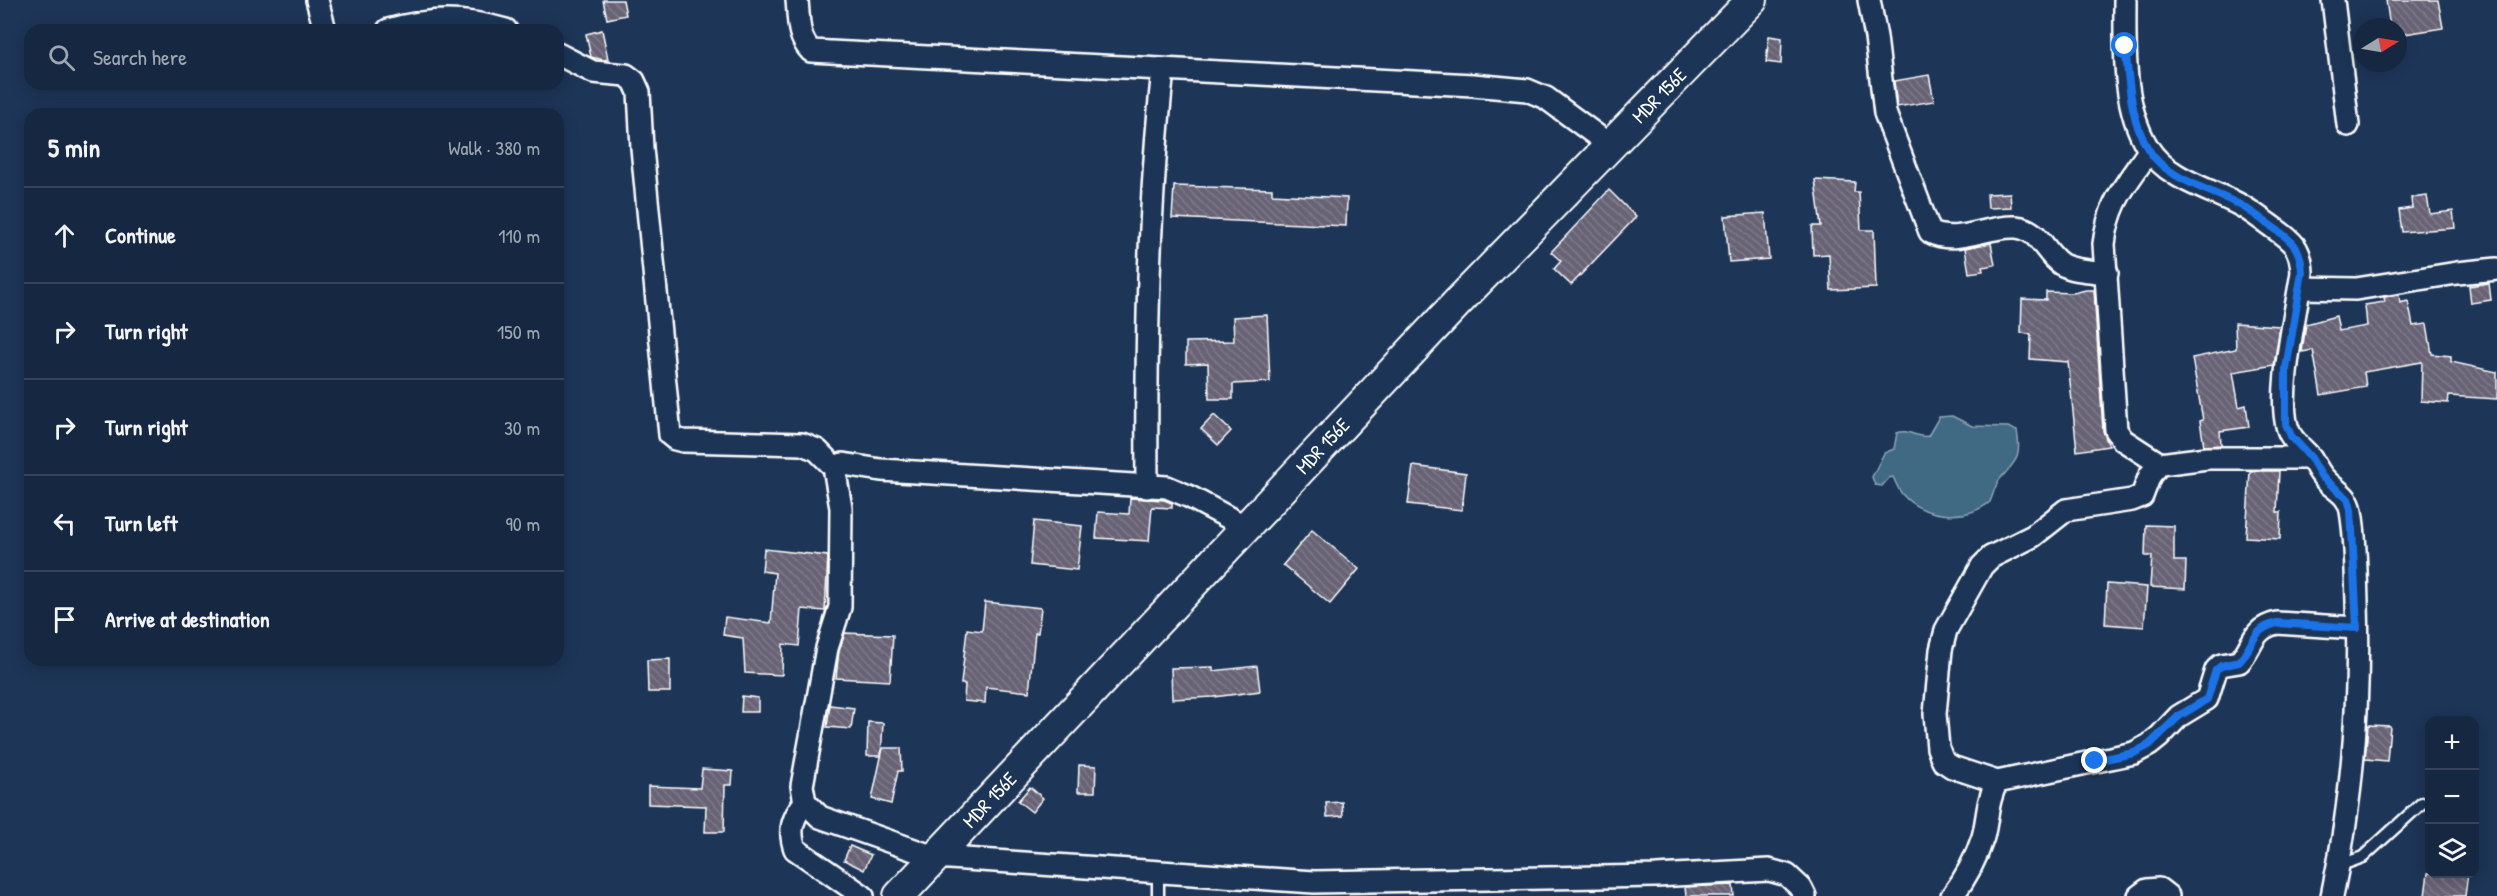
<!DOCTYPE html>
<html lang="en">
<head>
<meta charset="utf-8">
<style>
	body { margin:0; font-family:"Patrick Hand",sans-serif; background:#1f3048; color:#f1f3f6 }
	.controls { position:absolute; right:18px; bottom:18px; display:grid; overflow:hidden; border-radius:12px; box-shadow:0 3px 15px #0003 }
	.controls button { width:54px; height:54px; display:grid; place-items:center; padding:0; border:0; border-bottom:2px solid #35445a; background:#162841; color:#f1f3f6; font:30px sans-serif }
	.compass { position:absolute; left:2353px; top:18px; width:54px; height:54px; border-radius:50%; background:#162841; box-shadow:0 3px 15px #0003; rotate:79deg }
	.stop { position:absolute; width:18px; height:18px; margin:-14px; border:4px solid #1a73e8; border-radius:50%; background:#fff }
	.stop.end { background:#1a73e8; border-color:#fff; box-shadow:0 2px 6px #0008 }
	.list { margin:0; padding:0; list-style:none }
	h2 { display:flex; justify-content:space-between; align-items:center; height:78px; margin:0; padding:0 24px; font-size:26px }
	h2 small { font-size:20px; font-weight:400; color:#9ea6b1 }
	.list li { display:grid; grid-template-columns:39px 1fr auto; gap:18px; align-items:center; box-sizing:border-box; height:96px; padding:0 24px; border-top:2px solid #35445a }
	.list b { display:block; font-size:22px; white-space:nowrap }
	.list em { font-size:20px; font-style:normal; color:#9ea6b1 }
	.icon { flex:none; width:33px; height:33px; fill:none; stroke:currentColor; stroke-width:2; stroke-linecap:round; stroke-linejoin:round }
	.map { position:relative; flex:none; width:2497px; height:896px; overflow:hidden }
	.search { position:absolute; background:#162841; box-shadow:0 3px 15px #0003; left:24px; top:24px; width:540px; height:66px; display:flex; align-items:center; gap:15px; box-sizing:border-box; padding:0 21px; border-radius:18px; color:#9ea6b1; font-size:22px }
	.panel { position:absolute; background:#162841; box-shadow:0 3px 15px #0003; left:24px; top:108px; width:540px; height:558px; border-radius:18px }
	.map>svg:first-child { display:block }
	.water { fill:#3f6b84; stroke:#8ca6b5; stroke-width:1.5 }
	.building { fill:url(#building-back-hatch); stroke:#fff; stroke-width:1.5 }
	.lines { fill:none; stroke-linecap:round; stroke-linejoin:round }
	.service-casing { stroke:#fff; stroke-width:15 }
	.minor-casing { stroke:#fff; stroke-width:26 }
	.secondary-casing { stroke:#fff; stroke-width:34 }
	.service { stroke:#1d3557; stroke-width:10 }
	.minor { stroke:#1d3557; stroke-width:21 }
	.secondary { stroke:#1d3557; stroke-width:30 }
	.route { stroke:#1a73e8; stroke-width:8 }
	.labels { text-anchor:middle; stroke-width:6; stroke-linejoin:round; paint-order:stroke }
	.street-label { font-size:20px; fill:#fff; stroke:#1d3557 }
</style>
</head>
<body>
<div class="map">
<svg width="2497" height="896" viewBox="0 0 2497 896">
	<defs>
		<pattern id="building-back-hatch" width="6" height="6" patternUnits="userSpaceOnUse" patternTransform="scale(1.5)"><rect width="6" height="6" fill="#676275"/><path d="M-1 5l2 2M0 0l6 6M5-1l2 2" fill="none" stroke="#7e7a8a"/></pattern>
	</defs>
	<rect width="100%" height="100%" fill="#1d3557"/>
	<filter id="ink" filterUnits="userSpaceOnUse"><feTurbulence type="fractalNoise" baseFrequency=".0167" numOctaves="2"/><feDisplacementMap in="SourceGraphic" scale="12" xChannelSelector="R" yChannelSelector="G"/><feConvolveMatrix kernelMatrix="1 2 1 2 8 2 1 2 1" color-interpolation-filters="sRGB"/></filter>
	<g filter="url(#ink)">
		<path class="water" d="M1952 416 1972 426 2008 427 2017 431C2022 458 2016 461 2000 479 1995 485 1993 495 1990 502 1965 522 1923 518 1902 494 1898 489 1896 483 1893 477L1889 478 1882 486 1875 485 1872 477 1884 453 1894 449 1897 433C1909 428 1916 439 1928 436L1939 417Z"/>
		<g class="building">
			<polygon points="603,0 623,0 626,15 607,19"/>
			<polygon points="2386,0 2438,0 2443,28 2398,35 2398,27 2390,27"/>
			<polygon points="602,30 608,59 604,60 591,57 586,34"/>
			<polygon points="1769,36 1782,38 1781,64 1766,62"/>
			<polygon points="1929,75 1934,101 1897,107 1894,81"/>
			<polygon points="1815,180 1855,182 1854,192 1859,192 1861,230 1874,230 1876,288 1831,290 1829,254 1813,255 1812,226 1821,226"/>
			<polygon points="1174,186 1272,189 1272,194 1347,198 1346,226 1172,218"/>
			<polygon points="1609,190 1636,217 1571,285 1554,269 1561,261 1551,252"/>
			<polygon points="2010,193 2011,207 1988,208 1987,194"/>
			<polygon points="2427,196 2430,214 2453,211 2455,228 2402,232 2399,210 2412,208 2411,198"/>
			<polygon points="1765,213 1769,259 1729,262 1725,216"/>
			<polygon points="1991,243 1995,265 1982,267 1983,271 1969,273 1965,248"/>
			<polygon points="2489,283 2491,300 2471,303 2469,286"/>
			<polygon points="2086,290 2094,290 2103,431 2109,446 2077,451 2068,362 2030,359 2031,334 2021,333 2022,299 2046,300 2046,292 2073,293"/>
			<polygon points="2399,295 2400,303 2408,301 2413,326 2427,324 2432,354 2451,356 2451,362 2497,372 2497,399 2449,396 2448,403 2421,401 2422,362 2364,372 2366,387 2321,395 2313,350 2302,352 2306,324 2336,316 2339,331 2367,326 2365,305 2385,302 2384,297"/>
			<polygon points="1267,315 1270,382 1233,384 1233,399 1209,399 1208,363 1186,364 1186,342 1234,341 1233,317"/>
			<polygon points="2235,323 2280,326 2274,365 2233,372 2239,407 2246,405 2249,427 2220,431 2221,445 2204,446 2200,421 2203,420 2192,358 2236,349"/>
			<polygon points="1214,415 1231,431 1218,445 1201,429"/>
			<polygon points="1413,466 1466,473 1462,510 1408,504"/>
			<polygon points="2250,471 2279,471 2277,512 2281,512 2280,539 2246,537"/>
			<polygon points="1130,498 1164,500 1172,503 1172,508 1152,507 1149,541 1096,538 1098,512 1129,514"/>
			<polygon points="1034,521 1082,526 1077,570 1030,565"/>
			<polygon points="2146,525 2174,526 2174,561 2186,561 2185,589 2150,587 2152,556 2145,556"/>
			<polygon points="1312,530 1359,569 1330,604 1283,565"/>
			<polygon points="764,549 828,556 825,611 802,609 799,646 783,644 782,675 745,673 743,638 723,635 725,617 771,623 775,573 762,571"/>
			<polygon points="2107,584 2147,587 2144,627 2105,624"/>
			<polygon points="985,602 1041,608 1038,633 1035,633 1029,692 986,687 985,703 964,701 965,684 961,684 967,629 982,631"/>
			<polygon points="845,633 893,635 890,681 836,678 839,651"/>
			<polygon points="670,659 670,692 648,692 647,660"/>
			<polygon points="1257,666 1260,691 1214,697 1172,699 1171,668 1213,667 1213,671"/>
			<polygon points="742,696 758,698 758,712 741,712"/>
			<polygon points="830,705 854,708 851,729 827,727"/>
			<polygon points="868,722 883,723 881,756 867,756"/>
			<polygon points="2368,725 2390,726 2387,761 2365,759"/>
			<polygon points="883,748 901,748 902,771 898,771 891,804 872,799"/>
			<polygon points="1079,765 1096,766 1095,792 1078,792"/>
			<polygon points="702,769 733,771 732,785 725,785 724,832 705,832 706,806 648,804 648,786 700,788"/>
			<polygon points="1030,787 1043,798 1032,812 1018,801"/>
			<polygon points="1342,802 1343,816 1327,817 1326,803"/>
			<polygon points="850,846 871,855 864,870 844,860"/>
			<polygon points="2428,873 2468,873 2465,896 2425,896"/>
			<polygon points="1733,885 1734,896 1686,896 1685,887"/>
		</g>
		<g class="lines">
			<defs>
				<g id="service">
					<polyline points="2338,866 2363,857 2422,803"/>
					<polyline points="1158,896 1158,872"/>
				</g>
				<g id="minor">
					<polyline points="317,0 325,30"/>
					<path d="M797 0C799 19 797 37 811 51L1473 85 1527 90 1546 98 1611 146"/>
					<path d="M1869 0 1876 37 1885 113 1930 232C1956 246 1988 225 2016 227 2040 229 2044 253 2061 264 2073 271 2093 271 2107 273"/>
					<path d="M2125 0C2125 48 2122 106 2148 148 2167 179 2210 189 2240 205 2251 211 2261 219 2271 226 2291 240 2301 246 2302 272 2297 308 2274 404 2290 434 2295 443 2304 450 2311 458 2315 464 2318 471 2323 477 2333 490 2348 493 2351 511 2356 540 2356 572 2357 602 2360 701 2353 799 2332 896"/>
					<polyline points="2333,0 2348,125"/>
					<path d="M388 30C430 18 464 18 506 30"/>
					<polyline points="558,54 593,72 626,75 634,81 639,92 642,148 670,435 675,439 683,441 802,444 817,450 834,467"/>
					<path d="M2149 151C2126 185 2109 201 2104 244L2116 430 2123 440 2160 464"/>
					<polyline points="2300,288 2356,289 2457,273 2497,269"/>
					<path d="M1147 487C1146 348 1148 208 1163 70"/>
					<polyline points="1246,527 1188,496 1167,487 881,470 843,464 834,467 841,508 840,607 827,648 802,786 805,802 820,817 934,857 1314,882 1656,876 1769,870 1787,875 1801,888 1805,896"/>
					<polyline points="1997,782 1952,767 1943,761 1938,748 1935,714 1941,650 1946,630 1982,566 1991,557 2033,536 2066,510 2132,500 2142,496 2150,475 2160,464 2207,458 2311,458"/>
					<path d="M805 802C793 817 788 830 795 849L863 896"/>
					<path d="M1952 896C1966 878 1976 859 1983 837 1988 818 1987 800 1997 782L2134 753 2149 745 2159 737 2179 716 2207 699 2216 670 2221 665 2239 662C2254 646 2251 629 2277 623L2357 628"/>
					<polyline points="2139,896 2147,890 2159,889 2168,896"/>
				</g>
				<g id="secondary">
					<path id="s1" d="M899 896 1458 302 1752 0"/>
				</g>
			</defs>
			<use href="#service" class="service-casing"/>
			<use href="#minor" class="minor-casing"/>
			<use href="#secondary" class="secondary-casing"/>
			<use href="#service" class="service"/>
			<use href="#minor" class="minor"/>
			<use href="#secondary" class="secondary"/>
		</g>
	</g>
	<g class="lines" filter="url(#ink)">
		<path class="route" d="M2095 761 2134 753 2149 745 2179 716 2207 699 2216 670 2221 666 2239 662C2254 646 2251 629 2277 623L2357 628 2351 510 2348 499 2322 477 2311 458 2291 436 2286 424V369L2302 272C2301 246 2291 240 2271 226 2261 219 2251 211 2240 205 2210 189 2167 180 2148 149 2130 119 2129 80 2125 46"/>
	</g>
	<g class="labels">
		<g class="street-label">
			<text dy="7" stroke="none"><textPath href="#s1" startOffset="1104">MDR 156E</textPath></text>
			<text dy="7" stroke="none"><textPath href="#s1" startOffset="618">MDR 156E</textPath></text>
			<text dy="7" stroke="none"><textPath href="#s1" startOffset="132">MDR 156E</textPath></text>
		</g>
	</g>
</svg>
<div class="controls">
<button>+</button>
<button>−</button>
<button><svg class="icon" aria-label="layers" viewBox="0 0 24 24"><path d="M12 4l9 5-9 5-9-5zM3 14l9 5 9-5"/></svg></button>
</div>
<svg class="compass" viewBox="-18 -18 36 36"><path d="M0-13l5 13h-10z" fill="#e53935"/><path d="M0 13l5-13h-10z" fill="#9ea6b1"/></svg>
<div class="stop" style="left:2125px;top:46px"></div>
<div class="stop end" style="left:2095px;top:761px"></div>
<div class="search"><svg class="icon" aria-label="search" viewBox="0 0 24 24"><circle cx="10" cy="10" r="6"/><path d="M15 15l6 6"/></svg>Search here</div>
<section class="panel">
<h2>5 min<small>Walk · 380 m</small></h2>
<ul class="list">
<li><svg class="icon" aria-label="ahead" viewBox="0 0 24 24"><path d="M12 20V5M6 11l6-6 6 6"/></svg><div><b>Continue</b></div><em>110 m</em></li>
<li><svg class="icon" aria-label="right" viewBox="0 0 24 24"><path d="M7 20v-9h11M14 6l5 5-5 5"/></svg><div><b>Turn right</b></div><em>150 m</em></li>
<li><svg class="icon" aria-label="right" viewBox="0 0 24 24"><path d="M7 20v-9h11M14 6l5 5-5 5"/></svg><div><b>Turn right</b></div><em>30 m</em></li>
<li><svg class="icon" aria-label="left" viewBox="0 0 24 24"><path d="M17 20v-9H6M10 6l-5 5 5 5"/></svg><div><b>Turn left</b></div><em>90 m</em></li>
<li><svg class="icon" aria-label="arrive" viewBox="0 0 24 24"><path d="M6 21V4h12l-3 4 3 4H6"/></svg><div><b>Arrive at destination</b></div></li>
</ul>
</section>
</div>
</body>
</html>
